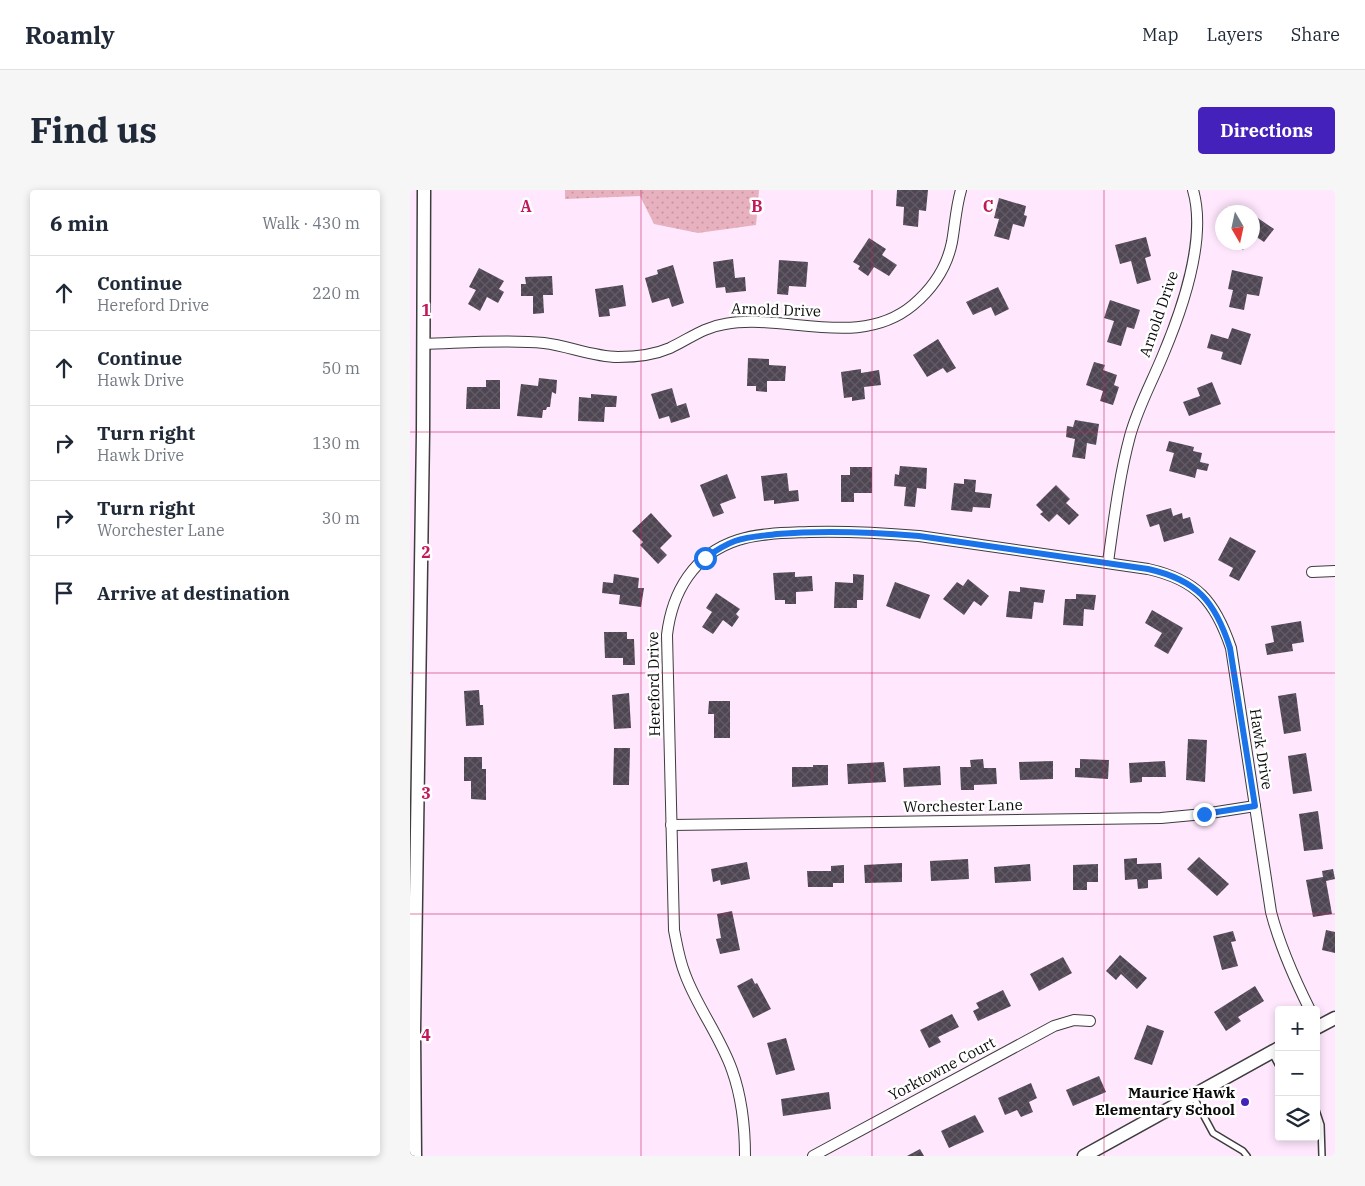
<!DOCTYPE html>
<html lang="en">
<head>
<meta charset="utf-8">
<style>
	body { margin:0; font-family:"IBM Plex Serif",serif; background:#f6f6f7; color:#1f2937 }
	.controls { position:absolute; right:15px; bottom:15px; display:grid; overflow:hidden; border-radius:5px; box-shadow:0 2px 8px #0003 }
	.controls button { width:45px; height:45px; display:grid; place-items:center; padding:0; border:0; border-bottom:1px solid #e0e1e3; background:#fff; color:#1f2937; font:25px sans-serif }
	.compass { position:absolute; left:805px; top:15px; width:45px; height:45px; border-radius:50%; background:#fff; box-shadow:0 2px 8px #0003; rotate:171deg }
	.stop { position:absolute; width:15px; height:15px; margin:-11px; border:4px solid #1a73e8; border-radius:50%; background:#fff }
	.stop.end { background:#1a73e8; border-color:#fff; box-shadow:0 1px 5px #0008 }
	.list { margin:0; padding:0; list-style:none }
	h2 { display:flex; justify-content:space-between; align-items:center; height:65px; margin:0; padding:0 20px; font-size:21px }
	h2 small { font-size:16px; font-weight:400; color:#747a83 }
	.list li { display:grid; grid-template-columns:32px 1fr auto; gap:15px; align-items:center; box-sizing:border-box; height:75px; padding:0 20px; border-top:1px solid #e0e1e3 }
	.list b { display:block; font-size:19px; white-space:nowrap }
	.list p { margin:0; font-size:16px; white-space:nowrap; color:#747a83 }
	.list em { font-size:16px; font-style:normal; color:#747a83 }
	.icon { flex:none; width:28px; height:28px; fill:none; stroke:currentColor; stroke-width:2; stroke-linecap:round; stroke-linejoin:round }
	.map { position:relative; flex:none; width:925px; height:966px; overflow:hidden; border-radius:5px }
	header { display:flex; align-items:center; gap:30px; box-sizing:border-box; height:70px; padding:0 25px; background:#fff; border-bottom:1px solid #e0e1e3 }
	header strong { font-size:24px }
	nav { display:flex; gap:28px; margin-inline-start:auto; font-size:18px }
	.intro { display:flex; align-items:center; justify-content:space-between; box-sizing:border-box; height:120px; padding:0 30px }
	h1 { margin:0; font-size:35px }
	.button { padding:12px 22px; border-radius:5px; background:#4421ba; color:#fff; font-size:18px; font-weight:700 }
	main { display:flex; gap:30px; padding:0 30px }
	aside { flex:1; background:#fff; border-radius:5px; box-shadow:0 2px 8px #0003 }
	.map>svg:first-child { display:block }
	.green { fill:url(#green-dots) }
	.building { fill:url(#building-cross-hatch) }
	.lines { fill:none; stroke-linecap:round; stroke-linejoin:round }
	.service-casing { stroke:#3d3d3d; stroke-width:8 }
	.minor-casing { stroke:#3d3d3d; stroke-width:12 }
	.tertiary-casing { stroke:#3d3d3d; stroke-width:15 }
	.service { stroke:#fff; stroke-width:5 }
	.minor { stroke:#fff; stroke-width:10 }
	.tertiary { stroke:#fff; stroke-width:12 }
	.route { stroke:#1a73e8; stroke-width:6 }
	.grid { fill:none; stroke:#c2185b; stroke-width:1; stroke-opacity:0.55 }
	.poi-dot { fill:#4421ba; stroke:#fff; stroke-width:2 }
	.labels { text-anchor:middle; stroke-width:5; stroke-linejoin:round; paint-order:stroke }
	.street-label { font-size:15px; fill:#0a0a0a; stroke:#fff }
	.poi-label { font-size:15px; font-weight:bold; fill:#0a0a0a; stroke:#fff; text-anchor:end }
	.grid-label { font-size:16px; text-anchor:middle; font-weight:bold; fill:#c2185b; stroke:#fff; stroke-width:5; stroke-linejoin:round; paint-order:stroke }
</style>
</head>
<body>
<header>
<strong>Roamly</strong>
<nav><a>Map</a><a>Layers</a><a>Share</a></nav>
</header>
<div class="intro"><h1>Find us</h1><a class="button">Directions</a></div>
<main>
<aside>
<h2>6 min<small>Walk · 430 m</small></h2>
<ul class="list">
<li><svg class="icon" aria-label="ahead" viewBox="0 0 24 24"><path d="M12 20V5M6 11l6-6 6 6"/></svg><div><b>Continue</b><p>Hereford Drive</p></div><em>220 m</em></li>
<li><svg class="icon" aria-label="ahead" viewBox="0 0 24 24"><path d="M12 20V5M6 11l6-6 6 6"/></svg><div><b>Continue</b><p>Hawk Drive</p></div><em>50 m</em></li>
<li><svg class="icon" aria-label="right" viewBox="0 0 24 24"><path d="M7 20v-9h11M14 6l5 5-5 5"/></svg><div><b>Turn right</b><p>Hawk Drive</p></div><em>130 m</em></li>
<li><svg class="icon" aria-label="right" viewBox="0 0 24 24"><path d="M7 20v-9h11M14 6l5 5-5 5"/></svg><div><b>Turn right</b><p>Worchester Lane</p></div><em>30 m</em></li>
<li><svg class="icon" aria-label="arrive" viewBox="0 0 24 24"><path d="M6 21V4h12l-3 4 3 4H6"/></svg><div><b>Arrive at destination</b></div></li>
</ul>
</aside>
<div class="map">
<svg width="925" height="966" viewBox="0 0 925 966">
	<defs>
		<pattern id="green-dots" width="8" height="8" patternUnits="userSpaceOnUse" patternTransform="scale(1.25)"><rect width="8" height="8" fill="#e8b1bf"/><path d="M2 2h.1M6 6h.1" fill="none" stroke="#c697a3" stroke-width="1.8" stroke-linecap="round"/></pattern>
		<pattern id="building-cross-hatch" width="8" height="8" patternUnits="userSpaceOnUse" patternTransform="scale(1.25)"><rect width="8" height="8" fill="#4e4652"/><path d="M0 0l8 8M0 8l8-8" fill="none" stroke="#635c66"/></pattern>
	</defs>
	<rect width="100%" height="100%" fill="#ffe7fd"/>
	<polygon class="green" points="155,0 349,0 346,35 288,43 244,34 230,6 155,9"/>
	<g class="building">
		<polygon points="487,0 518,0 516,21 509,20 508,37 493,35 494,17 486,16"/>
		<polygon points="589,8 616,16 614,25 617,26 614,37 603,34 599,50 584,46 589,29 584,28"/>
		<polygon points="842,24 864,39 854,52 842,44"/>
		<polygon points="736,47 741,66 735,68 741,90 727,94 721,71 710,74 705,55"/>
		<polygon points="459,48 476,59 472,65 487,75 479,86 464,77 458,86 448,79 450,76 443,72"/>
		<polygon points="825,52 838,52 833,60 824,54"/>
		<polygon points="323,69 325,88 335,87 336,101 316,103 315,97 306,98 303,72"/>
		<polygon points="369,70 398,72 396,97 379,96 378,105 367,104"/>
		<polygon points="263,75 274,113 262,117 259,108 242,113 235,88 248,84 247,80"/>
		<polygon points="69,78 94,91 89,99 94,102 88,113 77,107 70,121 58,114 66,100 59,97"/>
		<polygon points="822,80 853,87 849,106 837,104 834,120 819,117 823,100 818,99"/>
		<polygon points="142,86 143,105 133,105 134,123 123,124 123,106 111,106 111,94 116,94 115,87"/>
		<polygon points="213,95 216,116 199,119 200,126 189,127 185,99"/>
		<polygon points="588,97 599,119 585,126 581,117 563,125 556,112"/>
		<polygon points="700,110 730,120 724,139 717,137 711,156 697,152 704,131 694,128"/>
		<polygon points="822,138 841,144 831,175 811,169 813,162 797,158 801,144 818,149"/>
		<polygon points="528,149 546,178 537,183 533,178 517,187 503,165"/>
		<polygon points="338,168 359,169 359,175 376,176 375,191 357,191 357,202 346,201 346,196 337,196"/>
		<polygon points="684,172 695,175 693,180 707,185 704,195 709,197 703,215 690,211 693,201 676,195"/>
		<polygon points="451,179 451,183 469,180 471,195 454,197 455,209 442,211 442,207 434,208 431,182"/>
		<polygon points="129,188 147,190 146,204 142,202 140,217 137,217 136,220 133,220 132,228 107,226 111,194 128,196"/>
		<polygon points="76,190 90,190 90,219 56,219 57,197 76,197"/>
		<polygon points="802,192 811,214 779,226 773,212 790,206 787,198"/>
		<polygon points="262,198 267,216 276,213 280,227 261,233 259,226 249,229 241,204"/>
		<polygon points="181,204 207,206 206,217 195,217 194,232 168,231 169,207 181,208"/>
		<polygon points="665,230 689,234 686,255 677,253 675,269 662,267 665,249 656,247 657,236 663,237"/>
		<polygon points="759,251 784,257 783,261 792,263 790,272 799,274 797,281 787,279 785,288 759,281 764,263 756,261"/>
		<polygon points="490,276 517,278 516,299 507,298 505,317 494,316 496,297 484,296 485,284 489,285"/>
		<polygon points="440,277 462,277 462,303 444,303 444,312 431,312 431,285 440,285"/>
		<polygon points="377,283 379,301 388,300 389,311 364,314 364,310 354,311 351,286"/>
		<polygon points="317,284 326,308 310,314 314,323 303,327 290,295"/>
		<polygon points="554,289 566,290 565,302 582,304 580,318 563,317 562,322 541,320 544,293 554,294"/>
		<polygon points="646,295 660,309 656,313 669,325 659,335 647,324 639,332 630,324 633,322 626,315"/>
		<polygon points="761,318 763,326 772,323 773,329 780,327 784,343 754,352 749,334 740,337 736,325"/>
		<polygon points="241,323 262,346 250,358 257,365 248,374 230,355 233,352 222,341"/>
		<polygon points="820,347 846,361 829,391 819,386 823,378 808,370"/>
		<polygon points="385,382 385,387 402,386 403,401 386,402 386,414 375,414 375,410 365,410 363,383"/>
		<polygon points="204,384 229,388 228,398 234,398 231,417 209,414 210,405 192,403 193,392 203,393"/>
		<polygon points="443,384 454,385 453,410 447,410 447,418 424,418 425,392 443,393"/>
		<polygon points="558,389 579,406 571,416 564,411 554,425 533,409 547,392 553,396"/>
		<polygon points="485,392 520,405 510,429 476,416"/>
		<polygon points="610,397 635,400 633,413 624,412 622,429 596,427 599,401 610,402"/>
		<polygon points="306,403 330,419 326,424 329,427 322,437 313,430 303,444 292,437 302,422 296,418"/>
		<polygon points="666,404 686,405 684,420 674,419 673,436 653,435 655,409 666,409"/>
		<polygon points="742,420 773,438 758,464 744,456 752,443 735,433"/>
		<polygon points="891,431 894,452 882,454 883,461 857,465 855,454 864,452 861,436"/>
		<polygon points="194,442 217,442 217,449 224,449 225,475 213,475 213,468 195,468"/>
		<polygon points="69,500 70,515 73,515 74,535 56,536 54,501"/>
		<polygon points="219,503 221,538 204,539 202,505"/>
		<polygon points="886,503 891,541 874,544 868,506"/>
		<polygon points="299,511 320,511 320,548 304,548 304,524 298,524"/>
		<polygon points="778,549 797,550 795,592 776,590"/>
		<polygon points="204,558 220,558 219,595 203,595"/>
		<polygon points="896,563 902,601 883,604 878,566"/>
		<polygon points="54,567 72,567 72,579 76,579 76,610 61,609 61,591 54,591"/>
		<polygon points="573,569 574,578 586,578 587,594 564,595 564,600 551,600 550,577 561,577 560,570"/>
		<polygon points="670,569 699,570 698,589 665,587 665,578 670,578"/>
		<polygon points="643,571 643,589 610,590 609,572"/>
		<polygon points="755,571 756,587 732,587 732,592 720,593 719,573"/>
		<polygon points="474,572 476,592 438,594 437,574"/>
		<polygon points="403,575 418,575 418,595 382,597 382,577 403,577"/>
		<polygon points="530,576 531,595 494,597 493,578"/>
		<polygon points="908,621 913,659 894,661 889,624"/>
		<polygon points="789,667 819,694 807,706 777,679"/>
		<polygon points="727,668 727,674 751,673 752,689 738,690 738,698 728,699 727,689 715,690 714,669"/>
		<polygon points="558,669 559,689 521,691 520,671"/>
		<polygon points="337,672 340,689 311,695 310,690 303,692 301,679"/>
		<polygon points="492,673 492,692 455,693 454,675"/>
		<polygon points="620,674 621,691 585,693 584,677"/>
		<polygon points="688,674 688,692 677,692 677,700 663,700 663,675"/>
		<polygon points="434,675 434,693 423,693 423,697 398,697 397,681 421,681 421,676"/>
		<polygon points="923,679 925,689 916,691 922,724 903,727 896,690 913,687 912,681"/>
		<polygon points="322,721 330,760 310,764 306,749 311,748 307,724"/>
		<polygon points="916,740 925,742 925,763 912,760"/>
		<polygon points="823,741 826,751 821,752 828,776 812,780 803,746"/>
		<polygon points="710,765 737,788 727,799 711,784 706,790 696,781"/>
		<polygon points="653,767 662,783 629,801 620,784"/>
		<polygon points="342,788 345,794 347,793 361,819 343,828 327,796"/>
		<polygon points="845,796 854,811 828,827 831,831 816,841 804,822"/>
		<polygon points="593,800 601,816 568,831 563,821 569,818 566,813"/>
		<polygon points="542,824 549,837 528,847 531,852 519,858 510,840"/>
		<polygon points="737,835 754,841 742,875 724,869"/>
		<polygon points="376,848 385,880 366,885 357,853"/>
		<polygon points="689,886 696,902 663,916 656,900"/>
		<polygon points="621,893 627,908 619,912 623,922 611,927 607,920 595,925 588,908"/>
		<polygon points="419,902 421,919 373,926 371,909"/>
		<polygon points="565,925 574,942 539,958 531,941"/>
		<polygon points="510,959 514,966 497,966"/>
	</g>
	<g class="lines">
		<defs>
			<g id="service">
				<polyline points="862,863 869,876"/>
				<polyline points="783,906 803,943 833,961 837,966"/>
				<polyline points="906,920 911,935 912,966"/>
			</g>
			<g id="minor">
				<path d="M13 154C51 153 97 149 134 153 159 156 183 167 208 167 226 167 244 165 260 158 279 149 294 137 315 134 376 123 449 160 503 115 522 99 537 77 542 52 545 35 546 17 551 0"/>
				<path d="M698 372C704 330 709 287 720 246 728 217 742 192 753 165 772 120 797 48 783 0"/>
				<polyline points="902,382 925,381"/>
				<polyline points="261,635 751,628 794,624 845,616"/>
				<path d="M335 966C335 936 332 908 322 880 310 846 287 817 275 784 269 769 267 755 264 740L257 445C262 402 284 364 328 350 350 343 376 343 399 342 436 341 473 343 509 346L738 379C787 390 805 411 821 458L861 722C870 757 884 788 900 820"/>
				<polyline points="403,966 644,836 664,830 680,831"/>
			</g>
			<g id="tertiary">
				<polyline points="906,838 925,828"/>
				<polyline points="5,966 4,841 13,243 14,0"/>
				<polyline points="674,966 869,858"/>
			</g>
		</defs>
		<use href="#service" class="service-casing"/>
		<use href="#minor" class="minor-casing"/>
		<use href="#tertiary" class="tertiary-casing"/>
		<use href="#service" class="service"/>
		<use href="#minor" class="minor"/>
		<use href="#tertiary" class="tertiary"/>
	</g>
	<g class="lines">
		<path class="route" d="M295 368C305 361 314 355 325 351 339 346 353 346 367 344 414 340 462 342 509 346L738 379C787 390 805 411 820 458L845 616 794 624"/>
	</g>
	<path class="grid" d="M231 0V966M462 0V966M694 0V966M0 242H925M0 483H925M0 724H925"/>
	<circle class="poi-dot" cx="835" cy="912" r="5"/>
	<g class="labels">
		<g class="street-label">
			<text transform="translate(366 120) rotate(2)" y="5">Arnold Drive</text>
			<text transform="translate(749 124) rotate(-71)" y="5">Arnold Drive</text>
			<text transform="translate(244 494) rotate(-91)" y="5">Hereford Drive</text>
			<text transform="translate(851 559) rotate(81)" y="5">Hawk Drive</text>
			<text transform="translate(553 616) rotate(-1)" y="5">Worchester Lane</text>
			<text transform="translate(532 879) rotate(-28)" y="5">Yorktowne Court</text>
		</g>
		<g class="poi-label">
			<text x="825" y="908">Maurice Hawk<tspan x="825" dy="17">Elementary School</tspan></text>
		</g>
	</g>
	<g class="grid-label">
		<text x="116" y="22">A</text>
		<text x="347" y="22">B</text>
		<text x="578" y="22">C</text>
		<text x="16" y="126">1</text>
		<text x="16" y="368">2</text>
		<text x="16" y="609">3</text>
		<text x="16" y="851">4</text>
	</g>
</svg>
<div class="controls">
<button>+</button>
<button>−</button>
<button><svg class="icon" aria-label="layers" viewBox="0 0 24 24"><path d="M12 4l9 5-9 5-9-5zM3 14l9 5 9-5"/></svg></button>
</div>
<svg class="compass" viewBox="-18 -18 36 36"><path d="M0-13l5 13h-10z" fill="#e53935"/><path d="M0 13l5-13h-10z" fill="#747a83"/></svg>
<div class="stop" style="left:295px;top:368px"></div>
<div class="stop end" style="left:794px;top:624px"></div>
</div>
</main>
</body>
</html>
